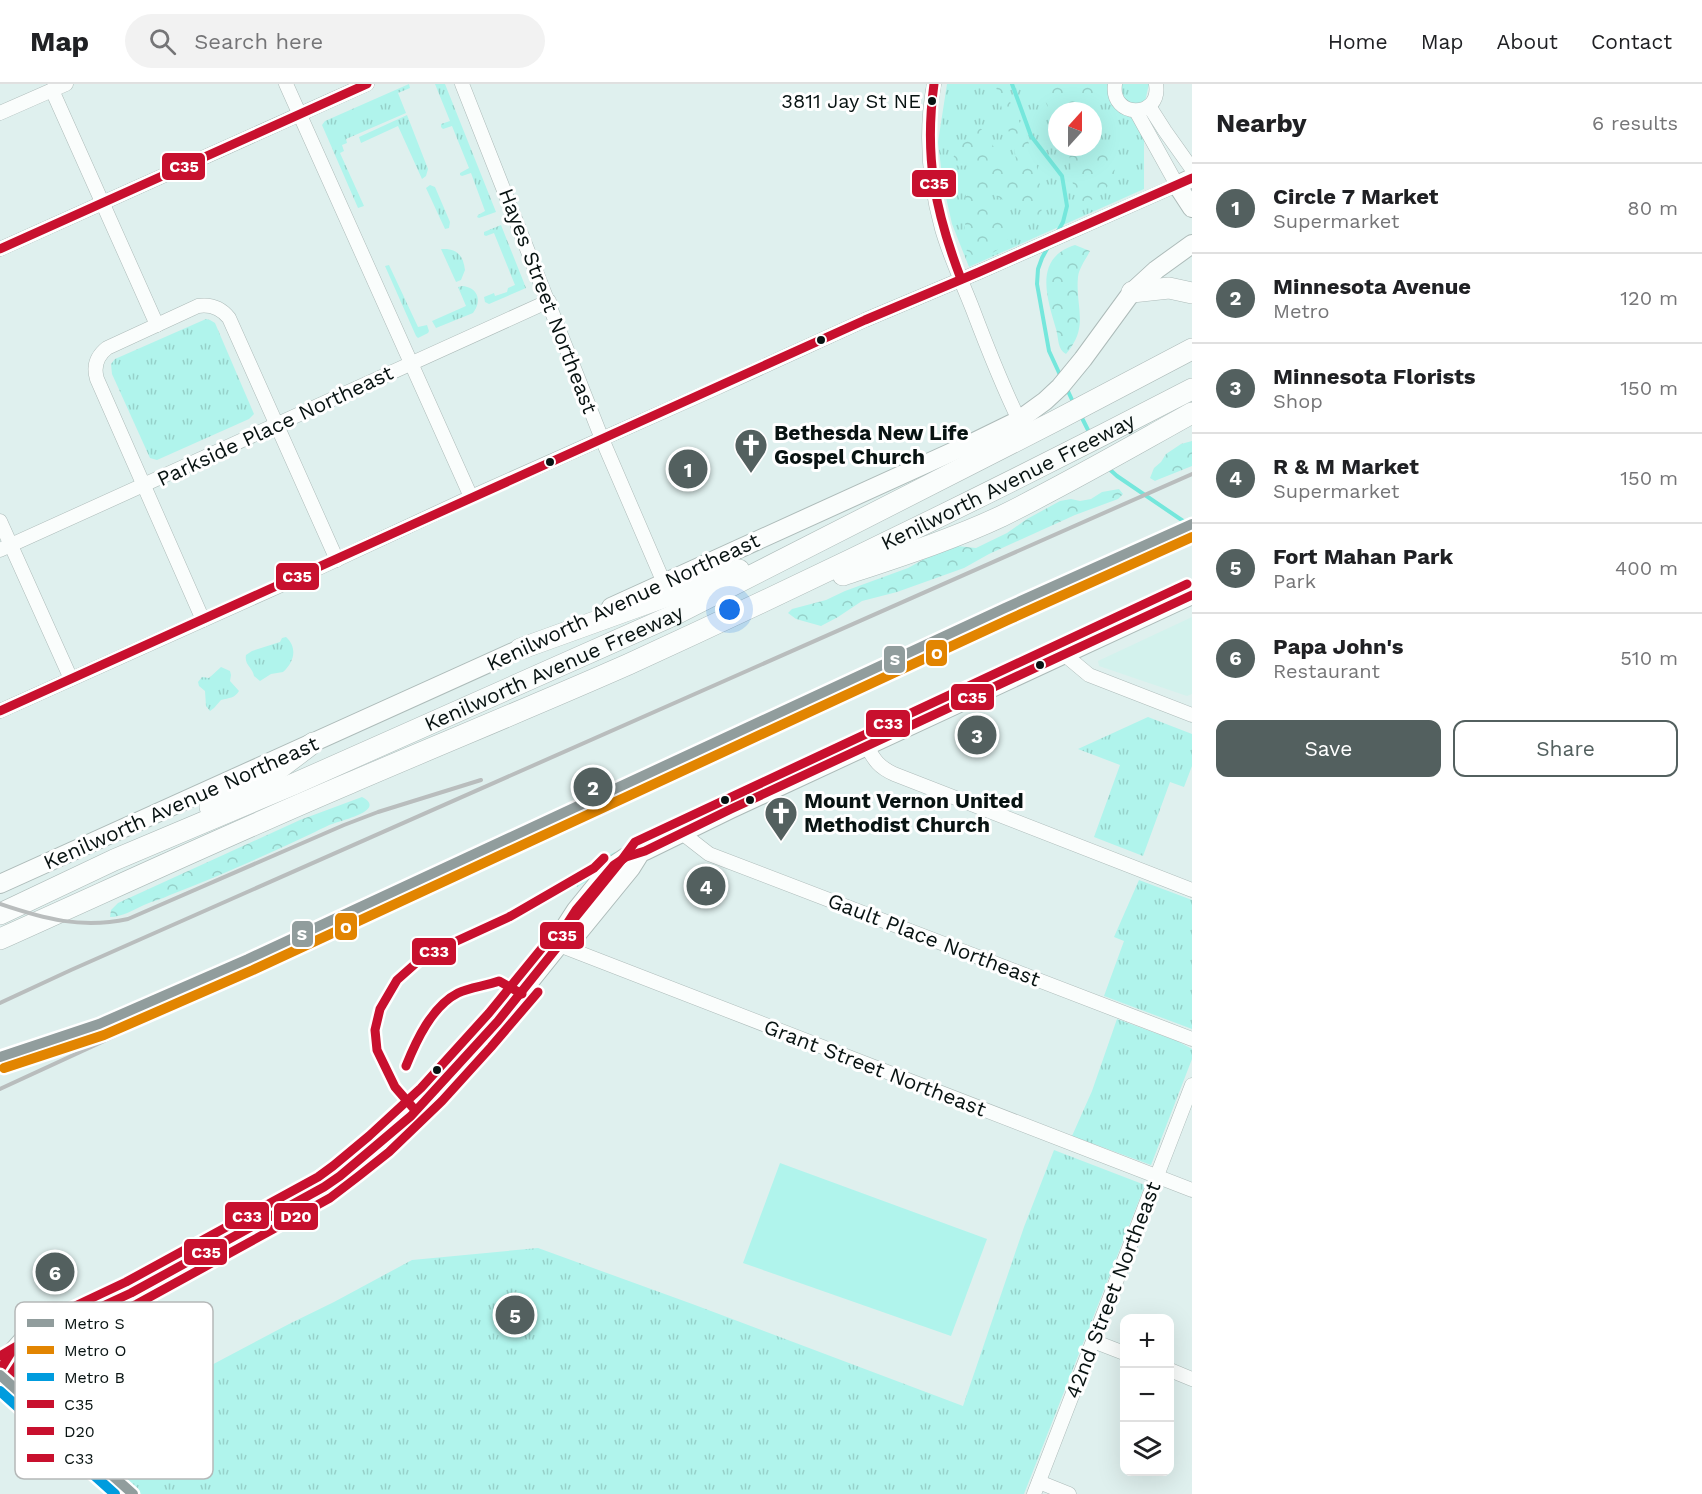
<!DOCTYPE html>
<html lang="en">
<head>
<meta charset="utf-8">
<style>
	body { margin:0; font-family:"Work Sans",sans-serif; background:#f2f2f2; color:#202124 }
	.controls { position:absolute; right:18px; bottom:18px; display:grid; overflow:hidden; border-radius:12px; box-shadow:0 6px 24px #0002 }
	.controls button { width:54px; height:54px; display:grid; place-items:center; padding:0; border:0; border-bottom:2px solid #e0e0e0; background:#fff; color:#202124; font:30px sans-serif }
	.compass { position:absolute; left:1048px; top:18px; width:54px; height:54px; border-radius:50%; background:#fff; box-shadow:0 6px 24px #0002; rotate:21deg }
	.you { position:absolute; left:730px; top:526px; width:21px; height:21px; margin:-15px; border:4px solid #fff; border-radius:50%; background:#1a73e8; box-shadow:0 0 0 9px #1a73e833 }
	.badge { display:grid; place-items:center; width:39px; height:39px; border-radius:50%; background:#53605f; color:#fff; font-size:20px; font-weight:700 }
	.pin { position:absolute; translate:-50% -50%; border:3px solid #fff; box-shadow:0 2px 6px #0006 }
	.list { margin:0; padding:0; list-style:none }
	h2 { display:flex; justify-content:space-between; align-items:center; height:78px; margin:0; padding:0 24px; font-size:26px }
	h2 small { font-size:20px; font-weight:400; color:#757577 }
	.list li { display:grid; grid-template-columns:39px 1fr auto; gap:18px; align-items:center; box-sizing:border-box; height:90px; padding:0 24px; border-top:2px solid #e0e0e0 }
	.list b { display:block; font-size:22px; white-space:nowrap }
	.list p { margin:0; font-size:20px; white-space:nowrap; color:#757577 }
	.list em { font-size:20px; font-style:normal; color:#757577 }
	.actions { display:flex; gap:12px; padding:18px 24px }
	.actions a { flex:1; padding:14px 0; border:2px solid #53605f; border-radius:12px; text-align:center; font-size:21px; color:#53605f }
	.actions .main { background:#53605f; color:#fff }
	.icon { flex:none; width:33px; height:33px; fill:none; stroke:currentColor; stroke-width:2; stroke-linecap:round; stroke-linejoin:round }
	.map { position:relative; flex:none; width:1192px; height:1410px; overflow:hidden }
	header { display:flex; align-items:center; gap:36px; box-sizing:border-box; height:84px; padding:0 30px; background:#fff; border-bottom:2px solid #e0e0e0 }
	header strong { font-size:28px }
	nav { display:flex; gap:33px; margin-inline-start:auto; font-size:21px }
	.search { width:420px; height:54px; background:#f2f2f2; display:flex; align-items:center; gap:15px; box-sizing:border-box; padding:0 21px; border-radius:33px; color:#757577; font-size:22px }
	main { display:flex }
	aside { flex:1; background:#fff }
	.map>svg:first-child { display:block }
	.built { fill:#d3f2ed }
	.grass { fill:url(#grass-tufts); fill-rule:evenodd }
	.forest { fill:url(#forest-crowns) }
	.wetland { fill:url(#wetland-marsh) }
	.pitch { fill:#b0f4ec }
	.lines { fill:none; stroke-linecap:round; stroke-linejoin:round }
	.stream { stroke:#75e7dc; stroke-width:4 }
	.minor-casing { stroke:#adbbb9; stroke-width:15 }
	.major-casing { stroke:#adbbb9; stroke-width:20 }
	.highway-casing { stroke:#adbbb9; stroke-width:22 }
	.minor { stroke:#fafdfc; stroke-width:14 }
	.major { stroke:#fafdfc; stroke-width:18 }
	.highway { stroke:#fafdfc; stroke-width:21 }
	.rail { stroke:#b9bdbd; stroke-width:4 }
	.bus-1-casing { stroke:#fff; stroke-width:14 }
	.bus-2-casing { stroke:#fff; stroke-width:14 }
	.bus-3-casing { stroke:#fff; stroke-width:14 }
	.bus-1 { stroke:#c8102e; stroke-width:9 }
	.bus-2 { stroke:#c8102e; stroke-width:9 }
	.bus-3 { stroke:#c8102e; stroke-width:9 }
	.metro-1-casing { stroke:#fff; stroke-width:15 }
	.metro-2-casing { stroke:#fff; stroke-width:15 }
	.metro-3-casing { stroke:#fff; stroke-width:15 }
	.metro-1 { stroke:#919d9d; stroke-width:10 }
	.metro-2 { stroke:#e28501; stroke-width:10 }
	.metro-3 { stroke:#009cde; stroke-width:10 }
	.bus-dot { fill:#081312; stroke:#fff; stroke-width:2 }
	.labels { text-anchor:middle; stroke-width:6; stroke-linejoin:round; paint-order:stroke }
	.bus-label { font-size:20px; fill:#081312; stroke:#fff; text-anchor:end }
	.street-label { font-size:21px; fill:#081312; stroke:#fff }
	.poi-label { font-size:21px; font-weight:bold; fill:#081312; stroke:#fff; text-anchor:start }
	.key { fill:#fff; stroke:#b5b8b8; stroke-width:1.5 }
	.key-label { font-size:16px; fill:#081312 }
	.line-badge { stroke:#fff; stroke-width:2 }
	.badge-label { font-size:16px; text-anchor:middle; font-weight:bold; fill:#fff }
</style>
</head>
<body>
<header>
<strong>Map</strong>
<div class="search"><svg class="icon" aria-label="search" viewBox="0 0 24 24"><circle cx="10" cy="10" r="6"/><path d="M15 15l6 6"/></svg>Search here</div>
<nav><a>Home</a><a>Map</a><a>About</a><a>Contact</a></nav>
</header>
<main>
<div class="map">
<svg width="1192" height="1410" viewBox="0 0 1192 1410">
	<defs>
		<pattern id="grass-tufts" width="24" height="20" patternUnits="userSpaceOnUse" patternTransform="scale(1.5)"><rect width="24" height="20" fill="#b0f4ec"/><path d="M3 7l-1-3M5 7V3M7 7l1-3M15 17l-1-3M17 17v-4M19 17l1-3" fill="none" stroke="#96d0c9"/></pattern>
		<pattern id="forest-crowns" width="20" height="18" patternUnits="userSpaceOnUse" patternTransform="scale(1.5)"><rect width="20" height="18" fill="#b0f4ec"/><path d="M2 6a3 3 0 1 1 6 0M12 15a3 3 0 1 1 6 0" fill="none" stroke="#96d0c9"/></pattern>
		<pattern id="wetland-marsh" width="20" height="14" patternUnits="userSpaceOnUse" patternTransform="scale(1.5)"><rect width="20" height="14" fill="#b0f4ec"/><path d="M1 5h8M5 5V1M11 12h8M15 12V8" fill="none" stroke="#96d0c9"/></pattern>
	</defs>
	<rect width="100%" height="100%" fill="#dff0ee"/>
	<polygon class="built" points="1192,533 1192,610 1187,612 1099,582 1098,577"/>
	<g class="grass">
		<polygon points="409,0 410,4 398,9 406,29 346,55 347,59 342,61 344,67 340,69 364,122 358,124 322,41 325,37"/>
		<polygon points="435,0 445,0 496,128 479,134 477,133 478,131 485,127 471,89 462,92 460,91 460,89 469,84 452,42 443,45 441,43 441,40 450,37"/>
		<path d="M947 0H1149L1144 22V105L969 183 952 140 943 100 938 58ZM1057 27H1093V63H1057Z"/>
		<polygon points="407,31 428,85 426,92 422,95 398,42 361,59 359,53"/>
		<polygon points="430,101 435,103 450,138 449,144 445,145 426,104"/>
		<polygon points="501,141 526,204 489,220 485,218 484,213 494,209 495,212 507,208 508,204 515,201 494,149 486,152 484,151 484,148"/>
		<path d="M441 165C456 164 463 170 465 186L461 196 456 198Z"/>
		<polygon points="389,181 418,243 427,241 429,247 428,249 418,254 416,252 385,182"/>
		<path d="M462 202C477 203 483 216 473 229L436 244 432 237 466 222 458 203Z"/>
		<polygon points="206,235 210,236 215,239 254,330 249,335 157,376 150,374 112,290 111,280 115,275"/>
		<path d="M286 553C298 564 294 578 283 588L271 590 260 597 254 592C253 584 244 581 246 571L252 567 280 558 282 554Z"/>
		<path d="M221 583 230 587 231 591 230 597 239 607C235 614 229 614 221 616L214 624 210 627 206 622 205 607 199 602 198 598 202 593 209 594Z"/>
		<polygon points="1148,633 1192,650 1192,682 1184,703 1170,698 1143,772 1094,753 1120,681 1078,665"/>
		<polygon points="1139,796 1192,816 1192,945 1104,912 1124,857 1114,853"/>
		<polygon points="1117,935 1177,957 1192,965 1192,975 1151,1081 1072,1052 1092,1007"/>
		<polygon points="1054,1066 1145,1101 1024,1410 111,1410 72,1362 187,1294 289,1240 334,1218 412,1176 538,1164 695,1221 963,1322 1024,1143"/>
	</g>
	<g class="forest">
		<path d="M995 0H1003C1013 29 1032 58 1038 88 1041 103 1041 120 1042 135L1041 139H1037C1027 129 1018 122 1004 116 996 113 990 105 982 112 980 133 1013 134 1009 151 1005 167 975 182 965 164 964 161 963 159 963 155 963 148 966 140 966 132 967 123 964 113 967 104 969 98 973 93 975 87L973 83C966 80 961 83 954 81 950 66 966 58 973 47L980 44C994 55 996 77 1013 88L1016 86C1017 63 1010 54 1004 33 1001 22 999 11 995 0Z"/>
		<polygon points="1039,0 1095,0 1094,19 1096,26 1095,33 1093,35 1093,27 1057,27 1057,48"/>
		<path d="M1093 61C1146 70 1089 141 1074 109L1069 69 1066 63H1093Z"/>
		<path d="M1075 161 1090 167C1086 175 1079 184 1078 193 1075 224 1090 242 1066 270 1057 265 1059 255 1056 245 1047 214 1033 174 1075 161Z"/>
		<polygon points="1192,357 1192,382 1157,396 1155,397 1150,394 1154,384 1161,378 1166,370 1181,360"/>
		<polygon points="1119,405 1123,410 1118,415 1075,431 989,470 964,484 897,508 862,517 838,533 821,542 796,535 788,529 792,525 826,516 845,507 908,484 939,467 946,467 957,462 976,464 1007,449 1027,435 1060,417 1071,415 1080,417 1091,415 1102,408"/>
		<path d="M362 713C387 726 343 736 335 739 328 741 321 745 315 748 267 771 219 792 170 811 162 815 153 817 144 821 133 826 122 833 110 833L111 826 118 819 300 736Z"/>
	</g>
	<polygon class="wetland" points="615,768 617,771 594,793 577,803 570,790"/>
	<polygon class="pitch" points="780,1079 987,1155 951,1252 743,1179"/>
	<g class="lines">
		<g class="stream">
			<polyline points="1012,0 1031,52 1062,92 1067,122 1063,138 1057,149"/>
			<polyline points="1048,163 1042,174 1038,185 1037,200 1049,267 1061,293"/>
			<polyline points="1066,303 1074,320"/>
			<polyline points="1081,332 1090,350"/>
			<polyline points="1107,383 1117,392 1192,443"/>
		</g>
		<defs>
			<g id="minor">
				<polyline points="286,0 471,413"/>
				<polyline points="462,0 602,355 664,499"/>
				<path d="M934 0C925 48 929 98 942 145 950 173 963 200 973 226 987 263 1002 301 1019 336"/>
				<path d="M1115 0C1110 35 1162 35 1156 0"/>
				<polyline points="52,6 157,241"/>
				<polyline points="1149,22 1165,47 1192,85"/>
				<polyline points="0,29 66,0"/>
				<polyline points="0,165 367,0"/>
				<polyline points="0,437 71,595"/>
				<polyline points="0,466 549,217"/>
				<path d="M203 536 97 295C93 282 97 272 107 264L198 222C211 220 221 224 229 234L337 476"/>
				<polyline points="1065,571 1089,591 1192,631"/>
				<polyline points="0,627 308,489 471,413 714,305 865,236 979,188 1177,101 1136,27"/>
				<path d="M867 663C875 677 879 683 894 690L1192 806"/>
				<polyline points="682,749 709,770 1192,955"/>
				<polyline points="559,861 1192,1106"/>
				<polyline points="1093,1257 1124,1269"/>
				<polyline points="1170,1286 1192,1295"/>
				<polyline points="1039,1398 1069,1410"/>
				<polyline points="1034,1410 1192,1001"/>
			</g>
			<g id="major">
				<polyline points="1192,94 1177,101 1192,124"/>
				<polyline points="611,523 974,358 1019,336 1045,317 1060,303 1083,275 1132,208 1156,186 1192,160"/>
				<polyline points="0,800 531,560"/>
				<polyline points="559,861 565,843 576,826 602,794 614,781 626,773 645,767 731,725 1192,511"/>
				<polyline points="8,1273 22,1257 54,1237 79,1233"/>
				<polyline points="0,1286 22,1272 64,1248 79,1233 131,1209 324,1103 340,1092 377,1061 430,1012 498,937 559,861 578,849 631,784 641,768"/>
			</g>
			<g id="highway">
				<polyline points="1132,208 1169,204 1192,209"/>
				<path d="M843 491C897 473 951 456 1002 432 1067 400 1129 364 1192 329"/>
				<polyline points="520,565 739,486"/>
				<polyline points="210,723 276,687 313,659"/>
				<path id="s1" d="M0 830 114 776 294 700 674 531 1055 337 1192 265"/>
				<path id="s2" d="M0 855C116 803 232 749 350 699 443 659 536 621 629 580 819 493 1007 401 1192 305"/>
			</g>
		</defs>
		<use href="#minor" class="minor-casing"/>
		<use href="#major" class="major-casing"/>
		<use href="#highway" class="highway-casing"/>
		<use href="#minor" class="minor"/>
		<use href="#major" class="major"/>
		<use href="#highway" class="highway"/>
		<g class="rail">
			<path d="M0 820C44 835 82 845 128 835L344 741 378 728 481 696"/>
			<polyline points="0,919 71,886 1192,390"/>
			<polyline points="0,1005 1192,455"/>
		</g>
		<defs>
			<g id="bus-1">
				<path d="M934 0C924 73 935 127 961 195"/>
				<polyline points="0,165 367,0"/>
				<polyline points="0,627 865,236 979,188 1192,94"/>
				<polyline points="0,1286 10,1270 22,1257 54,1237 79,1233 131,1209 324,1103 340,1092 411,1032 498,937 559,861 565,843 576,826 614,781 626,773 645,767 731,725 1192,511"/>
			</g>
			<g id="bus-2">
				<path d="M406 982C416 957 432 922 458 909 470 903 486 902 499 897L522 910"/>
				<polyline points="10,1292 20,1277 30,1266 58,1248 83,1244 137,1220 330,1114 360,1091 389,1068 442,1017 491,963 538,908"/>
			</g>
			<g id="bus-3">
				<polyline points="415,1026 395,1003 377,966 375,946 380,925 397,896 424,872 509,833 594,784 604,774"/>
				<polyline points="0,1272 57,1238 73,1223 126,1198 318,1093 333,1082 369,1052 421,1004 489,929 551,853 570,840 621,777 635,758 1187,500"/>
			</g>
		</defs>
		<use href="#bus-1" class="bus-1-casing"/>
		<use href="#bus-2" class="bus-2-casing"/>
		<use href="#bus-3" class="bus-3-casing"/>
		<use href="#bus-1" class="bus-1"/>
		<use href="#bus-2" class="bus-2"/>
		<use href="#bus-3" class="bus-3"/>
		<defs>
			<g id="metro-1">
				<polyline points="0,973 99,940 248,875 1005,524 1192,440"/>
				<polyline points="0,1291 133,1410"/>
			</g>
			<polyline id="metro-2" points="4,984 104,951 253,886 1010,535 1192,453"/>
			<polyline id="metro-3" points="0,1307 115,1410"/>
		</defs>
		<use href="#metro-1" class="metro-1-casing"/>
		<use href="#metro-2" class="metro-2-casing"/>
		<use href="#metro-3" class="metro-3-casing"/>
		<use href="#metro-1" class="metro-1"/>
		<use href="#metro-2" class="metro-2"/>
		<use href="#metro-3" class="metro-3"/>
	</g>
	<defs>
		<symbol id="church-pin" viewBox="-11 -11 22 30"><path d="M0 17L-7.5 6A9.5 9.5 0 1 1 7.5 6Z" fill="#53605f" stroke="#fff"/><path d="M-1.2-6h2.4v3.5h3.3v2.4h-3.3V6h-2.4V-.1h-3.3v-2.4h3.3Z" fill="#fff"/></symbol>
	</defs>
	<g fill-rule="evenodd">
		<use href="#church-pin" x="732" y="342" width="38" height="52"/>
		<use href="#church-pin" x="762" y="710" width="38" height="52"/>
	</g>
	<g class="bus-dot">
		<circle cx="932" cy="17" r="5"/>
		<circle cx="821" cy="256" r="5"/>
		<circle cx="550" cy="378" r="5"/>
		<circle cx="1040" cy="581" r="5"/>
		<circle cx="725" cy="716" r="5"/>
		<circle cx="750" cy="716" r="5"/>
		<circle cx="437" cy="986" r="5"/>
	</g>
	<g class="labels">
		<g class="bus-label">
			<text x="921" y="24">3811 Jay St NE</text>
		</g>
		<g class="street-label">
			<text transform="translate(548 217) rotate(69)" y="7">Hayes Street Northeast</text>
			<text transform="translate(275 342) rotate(-25)" y="7">Parkside Place Northeast</text>
			<text dy="7" stroke="none"><textPath href="#s2" startOffset="1107">Kenilworth Avenue Freeway</textPath></text>
			<text transform="translate(623 518) rotate(-25)" y="7">Kenilworth Avenue Northeast</text>
			<text dy="7" stroke="none"><textPath href="#s1" startOffset="606">Kenilworth Avenue Freeway</textPath></text>
			<text transform="translate(181 719) rotate(-24)" y="7">Kenilworth Avenue Northeast</text>
			<text transform="translate(934 856) rotate(21)" y="7">Gault Place Northeast</text>
			<text transform="translate(875 984) rotate(21)" y="7">Grant Street Northeast</text>
			<text transform="translate(1113 1206) rotate(-69)" y="7">42nd Street Northeast</text>
		</g>
		<g class="poi-label">
			<text x="774" y="356">Bethesda New Life<tspan x="774" dy="24">Gospel Church</tspan></text>
			<text x="804" y="724">Mount Vernon United<tspan x="804" dy="24">Methodist Church</tspan></text>
		</g>
	</g>
	<rect x="15" y="1218" width="198" height="177" rx="9" class="key"/>
	<rect x="27" y="1235" width="27" height="8" fill="#919d9d"/>
	<rect x="27" y="1262" width="27" height="8" fill="#e28501"/>
	<rect x="27" y="1289" width="27" height="8" fill="#009cde"/>
	<rect x="27" y="1316" width="27" height="8" fill="#c8102e"/>
	<rect x="27" y="1343" width="27" height="8" fill="#c8102e"/>
	<rect x="27" y="1370" width="27" height="8" fill="#c8102e"/>
	<g class="key-label">
		<text x="64" y="1245">Metro S</text>
		<text x="64" y="1272">Metro O</text>
		<text x="64" y="1299">Metro B</text>
		<text x="64" y="1326">C35</text>
		<text x="64" y="1353">D20</text>
		<text x="64" y="1380">C33</text>
	</g>
	<g class="line-badge">
		<rect x="161" y="68" width="45" height="29" rx="6" fill="#c8102e"/>
		<rect x="911" y="85" width="46" height="29" rx="6" fill="#c8102e"/>
		<rect x="275" y="478" width="45" height="29" rx="6" fill="#c8102e"/>
		<rect x="925" y="555" width="23" height="28" rx="6" fill="#e28501"/>
		<rect x="883" y="561" width="23" height="29" rx="6" fill="#919d9d"/>
		<rect x="950" y="599" width="45" height="28" rx="6" fill="#c8102e"/>
		<rect x="865" y="625" width="46" height="29" rx="6" fill="#c8102e"/>
		<rect x="334" y="828" width="24" height="29" rx="6" fill="#e28501"/>
		<rect x="291" y="836" width="23" height="28" rx="6" fill="#919d9d"/>
		<rect x="539" y="837" width="46" height="29" rx="6" fill="#c8102e"/>
		<rect x="411" y="853" width="46" height="29" rx="6" fill="#c8102e"/>
		<rect x="224" y="1117" width="46" height="29" rx="6" fill="#c8102e"/>
		<rect x="273" y="1118" width="46" height="29" rx="6" fill="#c8102e"/>
		<rect x="183" y="1154" width="45" height="28" rx="6" fill="#c8102e"/>
	</g>
	<g class="badge-label">
		<text x="184" y="88">C35</text>
		<text x="934" y="105">C35</text>
		<text x="297" y="498">C35</text>
		<text x="937" y="575">O</text>
		<text x="895" y="581">S</text>
		<text x="972" y="619">C35</text>
		<text x="888" y="645">C33</text>
		<text x="346" y="849">O</text>
		<text x="302" y="856">S</text>
		<text x="562" y="857">C35</text>
		<text x="434" y="873">C33</text>
		<text x="247" y="1138">C33</text>
		<text x="296" y="1138">D20</text>
		<text x="206" y="1174">C35</text>
	</g>
</svg>
<div class="controls">
<button>+</button>
<button>−</button>
<button><svg class="icon" aria-label="layers" viewBox="0 0 24 24"><path d="M12 4l9 5-9 5-9-5zM3 14l9 5 9-5"/></svg></button>
</div>
<svg class="compass" viewBox="-18 -18 36 36"><path d="M0-13l5 13h-10z" fill="#e53935"/><path d="M0 13l5-13h-10z" fill="#757577"/></svg>
<div class="you"></div>
<div class="pin badge" style="left:688px;top:385px">1</div>
<div class="pin badge" style="left:593px;top:703px">2</div>
<div class="pin badge" style="left:977px;top:651px">3</div>
<div class="pin badge" style="left:706px;top:802px">4</div>
<div class="pin badge" style="left:515px;top:1231px">5</div>
<div class="pin badge" style="left:55px;top:1188px">6</div>
</div>
<aside>
<h2>Nearby<small>6 results</small></h2>
<ul class="list">
<li><span class="badge">1</span><div><b>Circle 7 Market</b><p>Supermarket</p></div><em>80 m</em></li>
<li><span class="badge">2</span><div><b>Minnesota Avenue</b><p>Metro</p></div><em>120 m</em></li>
<li><span class="badge">3</span><div><b>Minnesota Florists</b><p>Shop</p></div><em>150 m</em></li>
<li><span class="badge">4</span><div><b>R &amp; M Market</b><p>Supermarket</p></div><em>150 m</em></li>
<li><span class="badge">5</span><div><b>Fort Mahan Park</b><p>Park</p></div><em>400 m</em></li>
<li><span class="badge">6</span><div><b>Papa John's</b><p>Restaurant</p></div><em>510 m</em></li>
</ul>
<div class="actions"><a class="main">Save</a><a>Share</a></div>
</aside>
</main>
</body>
</html>
